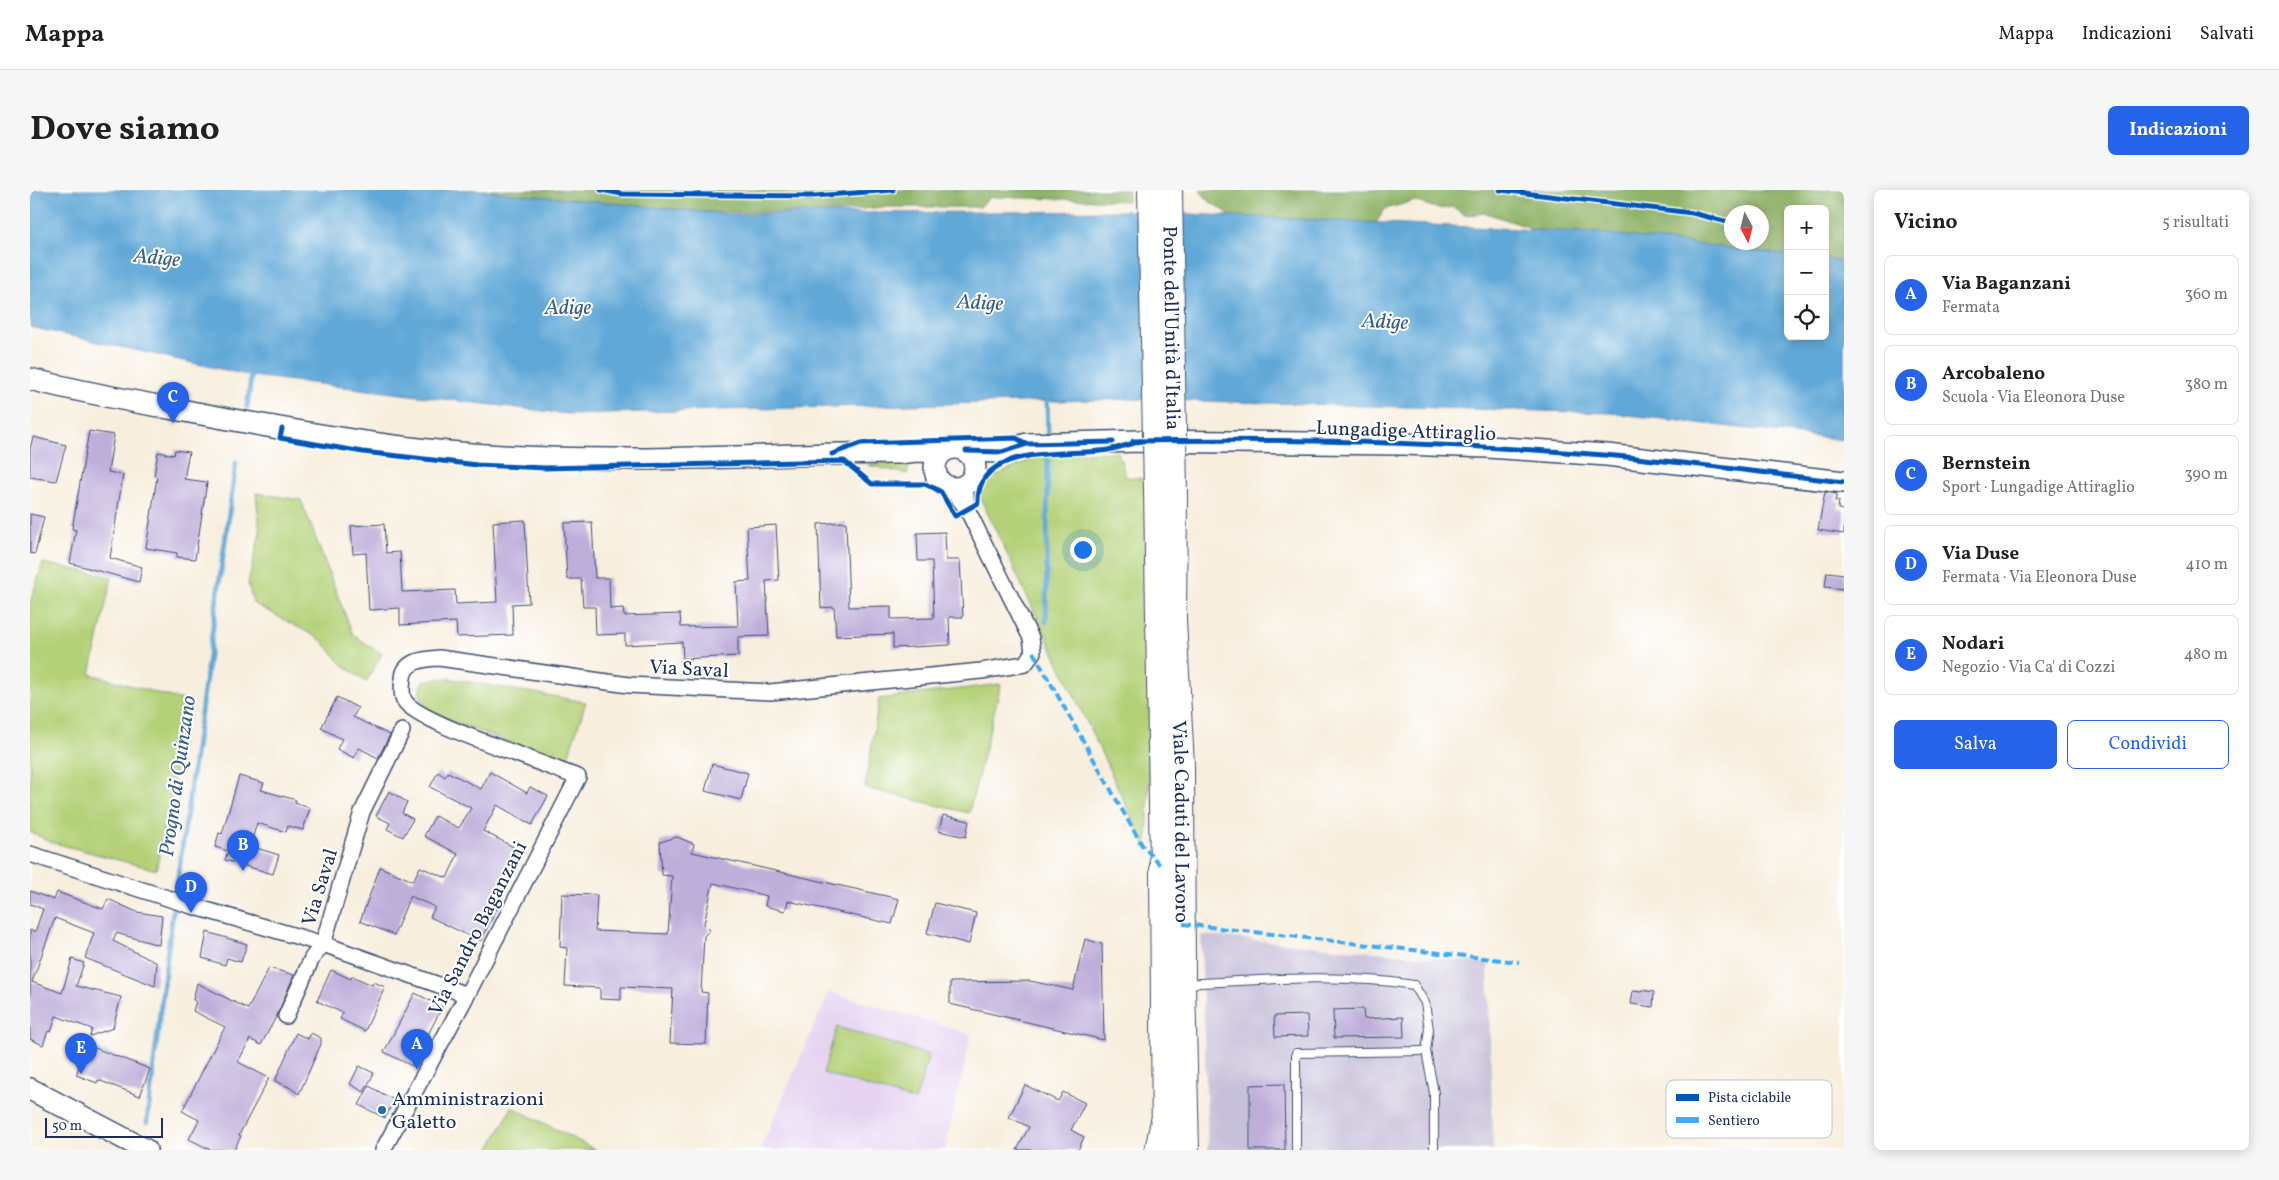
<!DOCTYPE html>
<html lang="it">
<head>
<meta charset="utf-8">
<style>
	body { margin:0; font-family:Vollkorn,serif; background:#f6f6f6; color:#202124 }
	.controls { position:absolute; right:15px; top:15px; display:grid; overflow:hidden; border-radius:8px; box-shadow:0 2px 12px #0003 }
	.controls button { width:45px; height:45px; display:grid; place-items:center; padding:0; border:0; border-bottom:1px solid #e0e0e0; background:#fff; color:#202124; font:25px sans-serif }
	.compass { position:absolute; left:1694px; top:15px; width:45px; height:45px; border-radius:50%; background:#fff; box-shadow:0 2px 12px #0003; rotate:173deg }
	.scale { position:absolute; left:15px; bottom:12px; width:118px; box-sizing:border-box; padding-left:5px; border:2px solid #1b2f5e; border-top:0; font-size:14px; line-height:18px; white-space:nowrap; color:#1b2f5e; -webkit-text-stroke:4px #fff; paint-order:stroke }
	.you { position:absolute; left:1052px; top:359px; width:18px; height:18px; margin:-12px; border:4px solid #fff; border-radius:50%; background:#1a73e8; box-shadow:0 0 0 8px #1a73e833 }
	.badge { display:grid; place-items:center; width:32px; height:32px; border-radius:50%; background:#2563eb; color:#fff; font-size:16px; font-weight:700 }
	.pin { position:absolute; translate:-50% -41px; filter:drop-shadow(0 1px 2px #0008) }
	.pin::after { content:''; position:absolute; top:26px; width:18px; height:15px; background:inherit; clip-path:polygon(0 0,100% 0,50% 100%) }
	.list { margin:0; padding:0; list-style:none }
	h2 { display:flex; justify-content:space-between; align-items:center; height:65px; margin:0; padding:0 20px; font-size:21px }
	h2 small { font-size:16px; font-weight:400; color:#757577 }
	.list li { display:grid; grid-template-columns:32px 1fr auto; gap:15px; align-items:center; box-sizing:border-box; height:80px; margin:0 10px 10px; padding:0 10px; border:1px solid #e0e0e0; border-radius:8px }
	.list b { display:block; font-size:19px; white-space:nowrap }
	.list p { margin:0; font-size:16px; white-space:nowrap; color:#757577 }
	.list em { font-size:16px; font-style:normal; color:#757577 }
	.actions { display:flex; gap:10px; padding:15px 20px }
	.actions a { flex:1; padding:11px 0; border:1px solid #2563eb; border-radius:8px; text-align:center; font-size:18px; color:#2563eb }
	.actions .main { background:#2563eb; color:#fff }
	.icon { flex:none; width:28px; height:28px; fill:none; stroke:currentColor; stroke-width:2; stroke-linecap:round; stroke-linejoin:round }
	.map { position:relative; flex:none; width:1814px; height:960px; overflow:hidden; border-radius:8px }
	header { display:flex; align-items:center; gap:30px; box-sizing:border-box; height:70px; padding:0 25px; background:#fff; border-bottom:1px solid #e0e0e0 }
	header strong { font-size:24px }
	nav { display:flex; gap:28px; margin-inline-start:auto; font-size:18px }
	.intro { display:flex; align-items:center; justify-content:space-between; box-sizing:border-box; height:120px; padding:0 30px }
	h1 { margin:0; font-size:35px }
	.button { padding:12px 22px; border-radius:8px; background:#2563eb; color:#fff; font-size:18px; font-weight:700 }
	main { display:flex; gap:30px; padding:0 30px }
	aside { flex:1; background:#fff; border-radius:8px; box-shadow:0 2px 12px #0003 }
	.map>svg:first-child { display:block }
	.built { fill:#e5d3f1 }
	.industrial { fill:#c7c0d9 }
	.green { fill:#b4d178; stroke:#68806b }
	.forest { fill:#8fb368; stroke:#557163; fill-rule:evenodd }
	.water { fill:#61a8d7; stroke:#3e6c9a }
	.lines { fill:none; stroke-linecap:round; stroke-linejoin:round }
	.stream { stroke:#61a8d7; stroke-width:5 }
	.building { fill:#beaeda }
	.lane-casing { stroke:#3c4c71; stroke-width:10 }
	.street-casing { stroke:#3c4c71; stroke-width:18 }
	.secondary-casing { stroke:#3c4c71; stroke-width:24 }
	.primary-casing { stroke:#3c4c71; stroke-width:26 }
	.lane { stroke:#fff; stroke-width:8 }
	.street { stroke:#fff; stroke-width:15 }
	.secondary { stroke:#fff; stroke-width:21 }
	.primary { stroke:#fff; stroke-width:24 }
	.primary-bridge-casing { stroke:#3c4c71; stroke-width:26; stroke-linecap:butt }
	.primary-bridge { stroke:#fff; stroke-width:24 }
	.quiet { stroke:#3fa9f5; stroke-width:4; stroke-dasharray:8 4; stroke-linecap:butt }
	.cycleway-casing { stroke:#fff; stroke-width:8 }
	.cycleway { stroke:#0057b8; stroke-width:5 }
	.poi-dot { fill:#1f6fb2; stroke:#fff; stroke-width:2 }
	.labels { text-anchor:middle; stroke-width:4; stroke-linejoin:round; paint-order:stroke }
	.street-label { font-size:20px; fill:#1b2f5e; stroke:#fff }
	.poi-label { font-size:20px; fill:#1b2f5e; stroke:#fff; text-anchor:start }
	.water-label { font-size:21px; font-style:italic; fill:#375f8e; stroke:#fff }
	.key { fill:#fff; stroke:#bbc1cf; stroke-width:1 }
	.key-label { font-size:14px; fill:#1b2f5e }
</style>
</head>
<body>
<header>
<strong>Mappa</strong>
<nav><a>Mappa</a><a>Indicazioni</a><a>Salvati</a></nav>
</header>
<div class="intro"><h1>Dove siamo</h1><a class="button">Indicazioni</a></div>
<main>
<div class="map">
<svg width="1814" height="960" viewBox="0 0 1814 960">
	<rect width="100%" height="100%" fill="#fff"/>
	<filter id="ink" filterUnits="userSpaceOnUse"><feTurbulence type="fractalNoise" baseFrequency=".02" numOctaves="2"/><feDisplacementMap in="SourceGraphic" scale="10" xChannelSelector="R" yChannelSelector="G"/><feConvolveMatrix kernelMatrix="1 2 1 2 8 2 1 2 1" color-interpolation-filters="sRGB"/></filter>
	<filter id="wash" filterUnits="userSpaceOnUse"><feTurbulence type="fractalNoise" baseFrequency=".0096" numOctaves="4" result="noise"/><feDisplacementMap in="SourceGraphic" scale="20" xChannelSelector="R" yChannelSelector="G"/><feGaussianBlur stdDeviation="1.12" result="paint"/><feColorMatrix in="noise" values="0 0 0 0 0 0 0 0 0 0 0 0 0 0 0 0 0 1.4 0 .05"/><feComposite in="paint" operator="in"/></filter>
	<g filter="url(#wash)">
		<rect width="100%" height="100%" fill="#f7eedd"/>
		<polygon class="built" points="799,802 941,844 915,960 730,960"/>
		<polygon class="industrial" points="1171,745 1458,773 1463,960 1178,960"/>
		<g class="green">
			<polygon points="1088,262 1096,287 1128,290 1117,659 949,305 955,291 1013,264"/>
			<polygon points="848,273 866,273 879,277 877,284 838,275"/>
			<polygon points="226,303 271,310 323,445 352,464 336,492 314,476 290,449 223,413 218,393 230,343"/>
			<polygon points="13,373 82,387 60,484 159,512 126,680 21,652 0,642 0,413"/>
			<polygon points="416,488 556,512 536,573 427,533 396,518 389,503 394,491"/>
			<polygon points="971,494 939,623 835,598 849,509"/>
			<polygon points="807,837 899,865 885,911 793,883"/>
			<polygon points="482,917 566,960 459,960"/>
		</g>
		<g class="forest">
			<polygon points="357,0 1099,0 1098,11 961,7 950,17 853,17 804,22 644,22"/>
			<path d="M1169 0H1814V81H1795V19H1758V83L1597 70 1456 23 1435 25 1423 17 1409 19 1384 11 1355 19 1346 33 1336 37 1285 30 1267 38 1212 36 1192 19 1181 13ZM1702 22H1732V52H1702Z"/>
		</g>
		<polygon class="water" points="0,0 443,0 697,24 1093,21 1572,43 1758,65 1758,146 1795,146 1795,69 1814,71 1814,250 1581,223 1102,209 538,224 222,186 0,137"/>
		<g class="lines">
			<g class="stream">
				<polyline points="1017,205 1018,249"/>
				<polyline points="217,217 222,180"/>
				<polyline points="1016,432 1018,258"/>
				<polyline points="117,932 137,765 206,273"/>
			</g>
		</g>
		<g id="blocks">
			<g class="building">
				<polygon points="59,241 84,245 78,282 93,285 80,368 112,377 109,392 40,373 46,340 42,339"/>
				<polygon points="3,247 36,255 26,291 0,287 0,259"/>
				<polygon points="145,260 159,262 154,289 177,292 165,369 147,367 147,363 116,358 127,287 124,286 128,262 144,265"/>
				<polygon points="1795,302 1807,304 1805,311 1809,311 1808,319 1814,320 1814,344 1788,340"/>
				<polygon points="0,324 14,327 5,364 0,363"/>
				<polygon points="495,330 499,413 482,414 483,445 427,447 426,432 370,435 370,418 339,420 336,363 323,364 321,336 354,334 356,363 370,362 372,402 425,400 426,414 467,412 463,332"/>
				<polygon points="562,332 565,388 579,388 580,419 593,418 594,426 650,424 651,437 708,436 706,392 720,391 717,337 746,335 749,390 736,391 739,446 708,447 708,466 653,469 652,452 595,455 595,444 566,445 565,417 553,417 551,389 537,389 534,333"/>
				<polygon points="816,332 819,417 861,416 861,429 904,428 902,371 888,371 887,343 915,342 916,370 930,370 933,427 919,427 920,455 863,458 863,444 806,446 804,417 791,418 788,334"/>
				<polygon points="1797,382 1814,384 1814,399 1795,397"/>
				<polygon points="307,507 328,518 323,527 360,545 348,568 329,558 324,568 307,559 312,549 291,538"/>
				<polygon points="682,574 718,583 711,610 675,601"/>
				<polygon points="408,582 415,587 418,582 451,599 460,582 497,603 500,597 518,606 502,635 467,615 453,641 489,660 464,706 472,710 450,751 400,727 405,717 380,706 364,745 330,731 350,677 383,691 390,677 417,688 428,664 394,646 405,626 429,638 441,618 400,597"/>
				<polygon points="209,586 234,593 231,600 266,610 265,613 280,618 273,640 258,636 256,642 227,633 220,656 249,665 243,684 195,670 198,661 185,657 189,643 192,644"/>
				<polygon points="359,601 377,612 372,623 383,629 373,647 357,639 360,633 346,626"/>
				<polygon points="913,625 939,631 936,647 909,641"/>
				<polygon points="647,647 664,654 662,662 869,709 862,734 758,711 755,721 735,716 737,706 683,693 674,734 680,740 674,746 671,802 678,803 676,854 640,853 643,799 591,797 591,810 570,809 570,798 535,796 537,758 530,757 532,704 567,705 565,741 638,744 642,686 632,685 630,652"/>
				<polygon points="0,701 24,710 27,702 73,719 78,709 107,722 132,726 129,755 86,743 83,751 127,773 125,796 55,768 64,743 25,728 2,792 32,803 42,769 54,773 46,796 91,807 83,838 60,846 62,839 26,826 21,842 18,841 13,855 0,849 0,740 5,742 13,719 0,714"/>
				<polygon points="905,713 946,723 939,754 897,743"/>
				<polygon points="177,742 217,754 211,772 197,768 195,775 172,768"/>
				<polygon points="1055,749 1072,754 1074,850 920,814 920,792 1000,791 1043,800"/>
				<polygon points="239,778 264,785 247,825 231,855 220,849 208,872 239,888 209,945 211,946 204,960 181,960 159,949 169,930 152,921 195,837 163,821 166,811 163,810 167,793 218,819"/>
				<polygon points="301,780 321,789 322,786 342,795 344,792 355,797 335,841 310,829 313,823 287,811"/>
				<polygon points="1611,800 1624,802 1623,817 1601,814 1603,801 1611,802"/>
				<polygon points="385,803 412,817 382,876 354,862"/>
				<polygon points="1333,819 1334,829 1373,827 1374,847 1304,848 1303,820"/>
				<polygon points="1277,825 1278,846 1245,847 1244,826"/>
				<polygon points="266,843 278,849 281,843 291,848 291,854 269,904 259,897 245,891"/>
				<polygon points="57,855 120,879 110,906 68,890 67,893 46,885"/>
				<polygon points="329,876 344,883 334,902 320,894"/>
				<polygon points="1254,894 1255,960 1220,960 1220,895"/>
				<polygon points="995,895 1028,911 1033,902 1055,913 1041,940 1054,947 1048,960 987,960 999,937 979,927"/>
				<polygon points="339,896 364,910 355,928 329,915"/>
			</g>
		</g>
	</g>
	<g filter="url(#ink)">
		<use href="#blocks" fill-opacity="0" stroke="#3c4c71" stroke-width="1"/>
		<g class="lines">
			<defs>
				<g id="lane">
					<path d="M1155 794C1231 790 1309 783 1384 795L1395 813 1399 839 1396 861 1404 903V960"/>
					<polyline points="1119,960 1125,930"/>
					<polyline points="1266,960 1266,863 1396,861"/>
				</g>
				<g id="street">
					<polyline points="935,295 937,319"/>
					<polyline points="0,664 159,715 293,754 437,805"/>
					<polyline points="256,826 282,768 293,754 332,622 372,541"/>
					<path d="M353 960 437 805 548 587C533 582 519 576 505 571 481 561 385 530 374 510 371 504 372 495 373 488 374 470 396 469 409 468L599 495 740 502 951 481 995 474 1003 462 1001 448 937 319 920 297"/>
				</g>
				<g id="secondary">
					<path d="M0 189C58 204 118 214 177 225 274 243 373 261 473 266 604 274 737 264 868 263L887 261 912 262"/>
					<circle cx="925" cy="278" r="20"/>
					<polyline points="936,261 972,262 997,254 1111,251 1373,254 1458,257 1577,265 1814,292"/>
					<polyline points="0,899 116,960"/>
				</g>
				<g id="primary">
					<polyline points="1126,300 1132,677 1134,960"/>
					<path id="s1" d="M1145 304 1144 430 1152 575 1153 794 1157 960"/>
				</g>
			</defs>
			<use href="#lane" class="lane-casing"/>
			<use href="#street" class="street-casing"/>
			<use href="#secondary" class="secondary-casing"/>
			<use href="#primary" class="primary-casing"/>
			<use href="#lane" class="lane"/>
			<use href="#street" class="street"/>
			<use href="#secondary" class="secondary"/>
			<use href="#primary" class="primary"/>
			<defs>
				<g id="primary-bridge">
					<polyline points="1120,0 1126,300"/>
					<path id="s2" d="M1140 0 1145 304"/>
				</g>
			</defs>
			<use href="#primary-bridge" class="primary-bridge-casing"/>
			<use href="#primary-bridge" class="primary-bridge"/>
			<g class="quiet">
				<polyline points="1003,462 1112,655 1132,677"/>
				<polyline points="1153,734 1489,772"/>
			</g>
			<defs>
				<g id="cycleway">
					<polyline points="571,0 592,4 784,6 863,0"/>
					<polyline points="1470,0 1662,23 1702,33"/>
					<path d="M252 239 250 248 333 262 447 275 515 278 814 271 842 294H894L904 298 911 302 925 326 948 313C946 252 1038 267 1078 260 1089 258 1100 254 1111 251"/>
					<path d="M1103 251C1260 248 1418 253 1574 265 1654 272 1734 283 1814 292"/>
					<polyline points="936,261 972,262 997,254 1083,252"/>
					<polyline points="802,264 831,253 986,248 997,254"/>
				</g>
			</defs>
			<use href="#cycleway" class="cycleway-casing"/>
			<use href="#cycleway" class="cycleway"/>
		</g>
	</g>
	<circle class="poi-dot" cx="352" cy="920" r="5"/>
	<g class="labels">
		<g class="street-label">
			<text dy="7" stroke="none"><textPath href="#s2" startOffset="138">Ponte dell'Unità d'Italia</textPath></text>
			<text transform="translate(1376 240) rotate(2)" y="7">Lungadige Attiraglio</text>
			<text transform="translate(659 478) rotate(3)" y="7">Via Saval</text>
			<text dy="7" stroke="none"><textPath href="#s1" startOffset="328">Viale Caduti del Lavoro</textPath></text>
			<text transform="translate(289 697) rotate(-73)" y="7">Via Saval</text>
			<text transform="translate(447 738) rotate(-63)" y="7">Via Sandro Baganzani</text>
		</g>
		<g class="poi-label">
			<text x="362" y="915">Amministrazioni<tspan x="362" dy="23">Galetto</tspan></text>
		</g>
		<g class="water-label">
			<text transform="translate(127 67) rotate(6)" y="7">Adige</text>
			<text transform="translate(950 112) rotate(3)" y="7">Adige</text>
			<text x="538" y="124">Adige</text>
			<text transform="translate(1355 131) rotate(3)" y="7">Adige</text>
			<text transform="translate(147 586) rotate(-82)" y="7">Progno di Quinzano</text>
		</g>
	</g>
	<rect x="1636" y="890" width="166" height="58" rx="8" class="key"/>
	<rect x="1646" y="904" width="23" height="7" fill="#0057b8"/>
	<rect x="1646" y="927" width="23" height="6" fill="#3fa9f5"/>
	<g class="key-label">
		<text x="1678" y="912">Pista ciclabile</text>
		<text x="1678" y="935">Sentiero</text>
	</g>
</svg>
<div class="controls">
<button>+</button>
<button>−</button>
<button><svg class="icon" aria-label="locate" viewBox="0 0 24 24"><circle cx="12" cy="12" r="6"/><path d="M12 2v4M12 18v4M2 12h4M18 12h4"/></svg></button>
</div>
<svg class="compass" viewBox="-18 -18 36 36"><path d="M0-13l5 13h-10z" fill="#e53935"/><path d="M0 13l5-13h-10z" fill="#757577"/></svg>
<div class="scale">50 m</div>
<div class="you"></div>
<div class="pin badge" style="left:387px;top:880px">A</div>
<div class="pin badge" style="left:213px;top:681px">B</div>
<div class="pin badge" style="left:143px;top:233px">C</div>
<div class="pin badge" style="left:161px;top:723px">D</div>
<div class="pin badge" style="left:51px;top:884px">E</div>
</div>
<aside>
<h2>Vicino<small>5 risultati</small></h2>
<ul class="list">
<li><span class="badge">A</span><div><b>Via Baganzani</b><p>Fermata</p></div><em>360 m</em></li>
<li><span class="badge">B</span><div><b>Arcobaleno</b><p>Scuola · Via Eleonora Duse</p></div><em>380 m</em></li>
<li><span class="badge">C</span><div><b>Bernstein</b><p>Sport · Lungadige Attiraglio</p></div><em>390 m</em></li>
<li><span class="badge">D</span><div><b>Via Duse</b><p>Fermata · Via Eleonora Duse</p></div><em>410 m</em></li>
<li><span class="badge">E</span><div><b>Nodari</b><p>Negozio · Via Ca' di Cozzi</p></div><em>480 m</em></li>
</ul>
<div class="actions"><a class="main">Salva</a><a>Condividi</a></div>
</aside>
</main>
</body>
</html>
